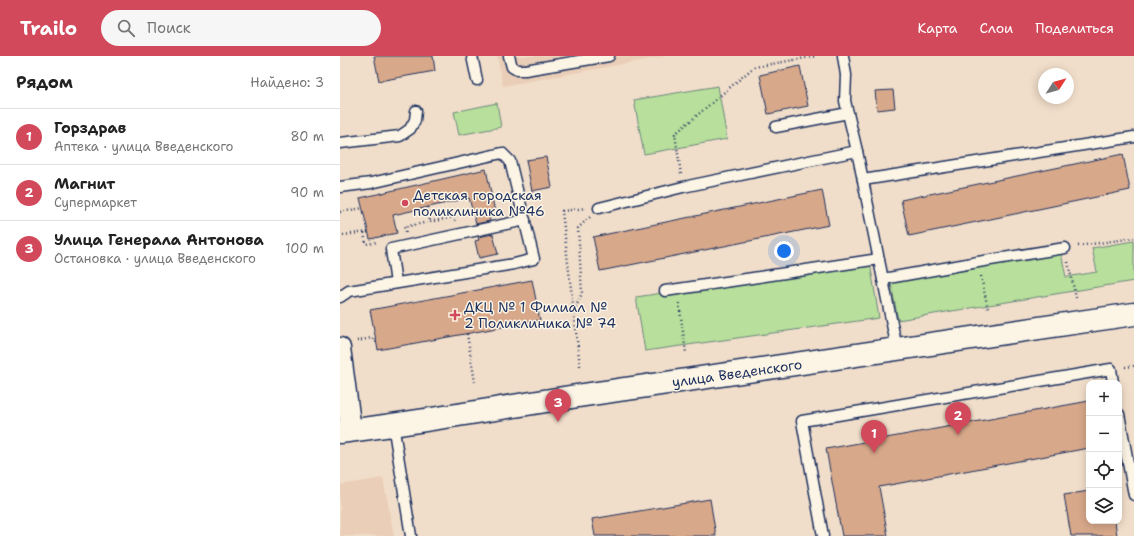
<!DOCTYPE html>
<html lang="ru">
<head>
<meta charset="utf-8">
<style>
	body { margin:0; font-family:"Shantell Sans",sans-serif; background:#f6f6f6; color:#222 }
	.controls { position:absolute; right:12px; bottom:12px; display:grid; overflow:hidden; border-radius:8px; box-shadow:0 2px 10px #0003 }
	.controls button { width:36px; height:36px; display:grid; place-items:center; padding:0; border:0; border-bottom:1px solid #e0e0e0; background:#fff; color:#222; font:20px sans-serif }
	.compass { position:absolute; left:698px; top:12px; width:36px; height:36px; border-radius:50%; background:#fff; box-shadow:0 2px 10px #0003; rotate:54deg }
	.you { position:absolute; left:444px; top:195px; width:14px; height:14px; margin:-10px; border:3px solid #fff; border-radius:50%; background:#1a73e8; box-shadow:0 0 0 6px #1a73e833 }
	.badge { display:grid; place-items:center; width:26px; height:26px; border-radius:50%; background:#d1495b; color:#fff; font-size:13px; font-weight:700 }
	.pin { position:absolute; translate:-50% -33px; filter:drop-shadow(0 1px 2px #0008) }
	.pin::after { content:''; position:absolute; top:21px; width:14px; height:12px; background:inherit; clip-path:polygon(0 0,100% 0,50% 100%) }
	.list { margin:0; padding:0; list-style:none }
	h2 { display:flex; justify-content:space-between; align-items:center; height:52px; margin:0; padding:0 16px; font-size:17px }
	h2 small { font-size:13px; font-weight:400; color:#767676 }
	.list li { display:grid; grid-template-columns:26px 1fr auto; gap:12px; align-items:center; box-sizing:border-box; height:56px; padding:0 16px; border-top:1px solid #e0e0e0 }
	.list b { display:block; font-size:15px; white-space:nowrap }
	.list p { margin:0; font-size:13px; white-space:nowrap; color:#767676 }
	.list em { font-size:13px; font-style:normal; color:#767676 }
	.icon { flex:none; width:22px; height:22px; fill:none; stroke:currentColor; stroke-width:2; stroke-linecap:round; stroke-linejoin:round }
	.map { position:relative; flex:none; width:794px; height:480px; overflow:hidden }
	header { display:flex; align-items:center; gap:24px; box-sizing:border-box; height:56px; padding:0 20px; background:#d1495b; color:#fff }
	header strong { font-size:19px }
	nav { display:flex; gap:22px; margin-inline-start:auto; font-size:14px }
	.search { width:280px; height:36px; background:#f6f6f6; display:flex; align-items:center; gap:10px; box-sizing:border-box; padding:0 14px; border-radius:22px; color:#767676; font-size:15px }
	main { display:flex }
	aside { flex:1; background:#fff }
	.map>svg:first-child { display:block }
	.built { fill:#eaceb7 }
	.green { fill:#b8df9b; stroke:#6a877c }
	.building { fill:#d8a88a; stroke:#1b2f5e }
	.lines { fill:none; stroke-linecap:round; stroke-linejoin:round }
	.lane-casing { stroke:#1b2f5e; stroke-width:13 }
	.street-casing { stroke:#1b2f5e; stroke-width:23 }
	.secondary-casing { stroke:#1b2f5e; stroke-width:25 }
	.path { stroke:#1b2f5e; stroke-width:2.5; stroke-dasharray:1 3; stroke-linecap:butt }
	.lane { stroke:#fcf5e5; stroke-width:10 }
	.street { stroke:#fcf5e5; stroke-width:20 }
	.secondary { stroke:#fcf5e5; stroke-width:22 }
	.poi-dot { fill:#d1495b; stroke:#fcf5e5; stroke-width:1.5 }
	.labels { text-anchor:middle; stroke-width:3; stroke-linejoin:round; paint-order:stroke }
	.poi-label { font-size:14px; fill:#1b2f5e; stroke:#fcf5e5; text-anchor:start }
	.street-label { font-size:14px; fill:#1b2f5e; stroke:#fcf5e5 }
</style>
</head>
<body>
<header>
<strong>Trailo</strong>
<div class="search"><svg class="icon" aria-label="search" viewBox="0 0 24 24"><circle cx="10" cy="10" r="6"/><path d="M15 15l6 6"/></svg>Поиск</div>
<nav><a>Карта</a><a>Слои</a><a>Поделиться</a></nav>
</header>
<main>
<aside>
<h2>Рядом<small>Найдено: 3</small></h2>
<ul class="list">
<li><span class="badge">1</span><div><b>Горздрав</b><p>Аптека · улица Введенского</p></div><em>80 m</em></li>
<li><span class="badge">2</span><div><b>Магнит</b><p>Супермаркет</p></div><em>90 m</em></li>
<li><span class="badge">3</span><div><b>Улица Генерала Антонова</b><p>Остановка · улица Введенского</p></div><em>100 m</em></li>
</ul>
</aside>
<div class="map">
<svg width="794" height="480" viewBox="0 0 794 480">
	<rect width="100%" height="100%" fill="#f1deca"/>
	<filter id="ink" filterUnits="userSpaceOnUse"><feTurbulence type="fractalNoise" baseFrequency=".025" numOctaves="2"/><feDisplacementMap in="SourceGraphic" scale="8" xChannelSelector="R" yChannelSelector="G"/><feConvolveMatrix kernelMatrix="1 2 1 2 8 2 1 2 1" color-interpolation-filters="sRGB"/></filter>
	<g filter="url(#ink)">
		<g class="built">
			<polygon points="157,0 327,0 163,30"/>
			<polygon points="43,422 54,480 0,480 0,429"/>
		</g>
		<g class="green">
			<polygon points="378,30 387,83 304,98 294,44"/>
			<polygon points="157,47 161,71 119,79 114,56"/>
			<polygon points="794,185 794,225 558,264 551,227 721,197 726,221 757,216 752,192"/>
			<polygon points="530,206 539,262 305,295 296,241"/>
		</g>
		<g class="building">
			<polygon points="34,0 93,0 95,15 39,25"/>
			<polygon points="460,10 468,50 428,58 420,19"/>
			<polygon points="553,34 555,52 537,54 535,35"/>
			<polygon points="783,98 790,134 569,180 561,144"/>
			<polygon points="206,101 212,131 192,135 186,104"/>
			<polygon points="146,113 155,156 148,157 150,165 136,168 129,142 53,159 57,177 30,183 20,142"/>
			<polygon points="482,134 489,169 260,215 253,181"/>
			<polygon points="153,178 158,198 139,202 135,185 139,184 138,181"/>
			<polygon points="192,224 200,264 38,294 30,254"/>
			<polygon points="749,345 749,392 539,431 548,480 502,480 486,393"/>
			<polygon points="749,435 749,465 775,465 777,480 731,480 724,439"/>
			<polygon points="370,443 376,480 255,480 252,463"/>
		</g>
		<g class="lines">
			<defs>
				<g id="lane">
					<polyline points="132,0 137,24"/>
					<polyline points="169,0 172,11 177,14 185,14 269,0"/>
					<polyline points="503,0 506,19 505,45 517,95 557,293"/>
					<polyline points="436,71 508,57"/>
					<polyline points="0,87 60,80 70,73 75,64 76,55"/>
					<polyline points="523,124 794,81"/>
					<polyline points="0,131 31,127 162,97 170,105 194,203 174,208 9,235 0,241"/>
					<polyline points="259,152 343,131 517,95"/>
					<polyline points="543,223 638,206 725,192"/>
					<polyline points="56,227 51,193 185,164"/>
					<polyline points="325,235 539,203"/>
					<polyline points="779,358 794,439"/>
					<polyline points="53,368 71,480"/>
					<polyline points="483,480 462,365 771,313 773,327"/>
				</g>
				<polyline id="street" points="0,292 11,374"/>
				<path id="secondary" d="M0 376C98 364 195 345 293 332L794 258"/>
			</defs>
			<use href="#lane" class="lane-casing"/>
			<use href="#street" class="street-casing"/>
			<use href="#secondary" class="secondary-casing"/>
			<g class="path">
				<polyline points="341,118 335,78 414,11 477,0"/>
				<polyline points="88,151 90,166"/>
				<polyline points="0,156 23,152"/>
				<polyline points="66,176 64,171 114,161 115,165"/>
				<polyline points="24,177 26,188 38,186"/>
				<polyline points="3,179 28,176"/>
				<polyline points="738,190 794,182"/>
				<polyline points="728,206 736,242"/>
				<polyline points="641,220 648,253"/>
				<polyline points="339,247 346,297"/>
				<polyline points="234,255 242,237 238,172 250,161"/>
				<polyline points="127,278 135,326"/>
				<polyline points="17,285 31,282 36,286"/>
				<polyline points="240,310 222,155 246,152"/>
				<polyline points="785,311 794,310"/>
			</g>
			<use href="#lane" class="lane"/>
			<use href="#street" class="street"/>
			<use href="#secondary" class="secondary"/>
		</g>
	</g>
	<g class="poi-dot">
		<circle cx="65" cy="147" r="4"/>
		<path d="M113 253h4v4h4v4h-4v4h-4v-4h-4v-4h4z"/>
	</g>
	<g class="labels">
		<g class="poi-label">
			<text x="73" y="144">Детская городская<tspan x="73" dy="16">поликлиника №46</tspan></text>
			<text x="124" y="256">ДКЦ № 1 Филиал №<tspan x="124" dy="16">2 Поликлиника № 74</tspan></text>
		</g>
		<g class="street-label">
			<text transform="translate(397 317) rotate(-8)" y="5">улица Введенского</text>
		</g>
	</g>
</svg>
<div class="controls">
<button>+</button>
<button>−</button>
<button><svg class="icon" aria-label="locate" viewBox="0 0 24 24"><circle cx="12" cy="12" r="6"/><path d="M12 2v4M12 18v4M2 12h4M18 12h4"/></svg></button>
<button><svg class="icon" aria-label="layers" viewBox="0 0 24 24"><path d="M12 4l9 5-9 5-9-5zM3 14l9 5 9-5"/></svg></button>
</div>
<svg class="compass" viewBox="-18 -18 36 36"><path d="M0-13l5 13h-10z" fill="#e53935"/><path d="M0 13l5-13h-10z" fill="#767676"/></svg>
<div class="you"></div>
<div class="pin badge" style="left:534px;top:397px">1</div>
<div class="pin badge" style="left:618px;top:379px">2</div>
<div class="pin badge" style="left:218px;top:366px">3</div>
</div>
</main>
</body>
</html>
